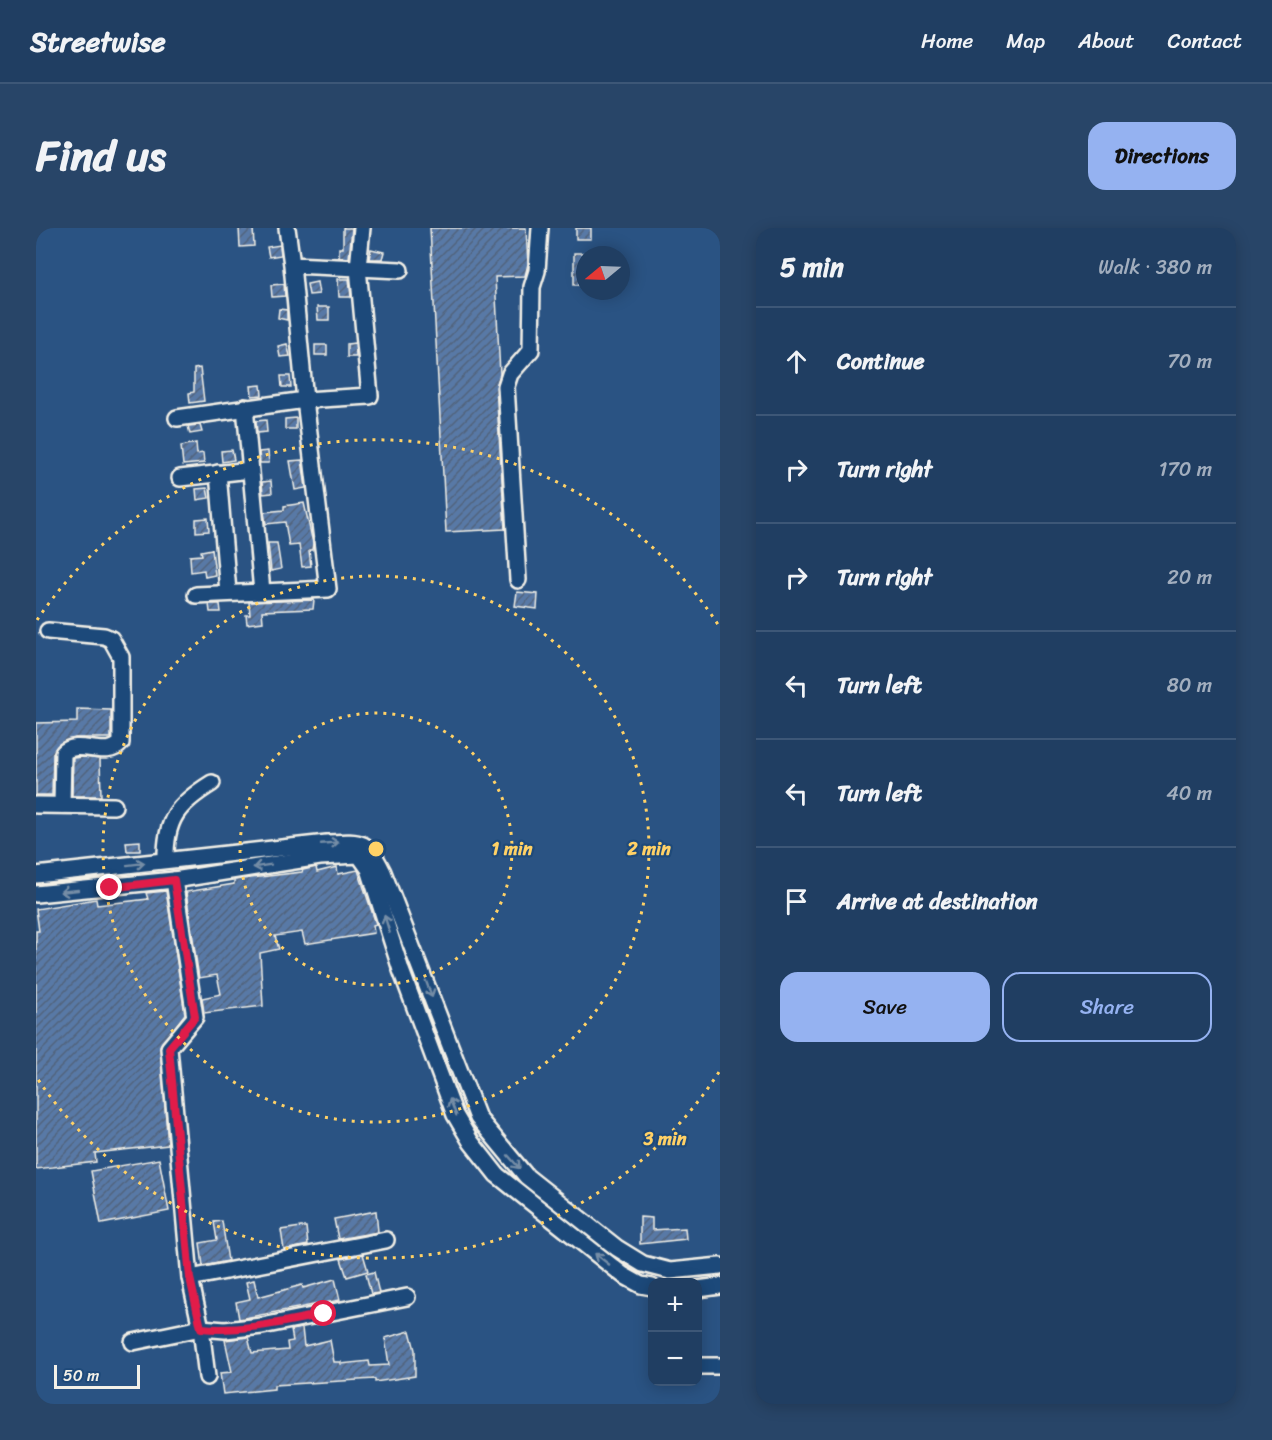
<!DOCTYPE html>
<html lang="en">
<head>
<meta charset="utf-8">
<style>
	body { margin:0; font-family:Sriracha,sans-serif; background:#284568; color:#f1f3f6 }
	.controls { position:absolute; right:18px; bottom:18px; display:grid; overflow:hidden; border-radius:12px; box-shadow:0 3px 15px #0003 }
	.controls button { width:54px; height:54px; display:grid; place-items:center; padding:0; border:0; border-bottom:2px solid #3d5777; background:#203e62; color:#f1f3f6; font:30px sans-serif }
	.compass { position:absolute; left:540px; top:18px; width:54px; height:54px; border-radius:50%; background:#203e62; box-shadow:0 3px 15px #0003; rotate:251deg }
	.scale { position:absolute; left:18px; bottom:15px; width:86px; box-sizing:border-box; padding-left:6px; border:3px solid #f4f1e8; border-top:0; font-size:16px; line-height:21px; white-space:nowrap; color:#f4f1e8; -webkit-text-stroke:4px #1f4a7a; paint-order:stroke }
	.stop { position:absolute; width:18px; height:18px; margin:-14px; border:4px solid #e11d48; border-radius:50%; background:#fff }
	.stop.end { background:#e11d48; border-color:#fff; box-shadow:0 2px 6px #0008 }
	.list { margin:0; padding:0; list-style:none }
	h2 { display:flex; justify-content:space-between; align-items:center; height:78px; margin:0; padding:0 24px; font-size:26px }
	h2 small { font-size:20px; font-weight:400; color:#a2aebe }
	.list li { display:grid; grid-template-columns:39px 1fr auto; gap:18px; align-items:center; box-sizing:border-box; height:108px; padding:0 24px; border-top:2px solid #3d5777 }
	.list b { display:block; font-size:22px; white-space:nowrap }
	.list em { font-size:20px; font-style:normal; color:#a2aebe }
	.actions { display:flex; gap:12px; padding:18px 24px }
	.actions a { flex:1; padding:14px 0; border:2px solid #95b2f1; border-radius:18px; text-align:center; font-size:21px; color:#95b2f1 }
	.actions .main { background:#95b2f1; color:#111 }
	.icon { flex:none; width:33px; height:33px; fill:none; stroke:currentColor; stroke-width:2; stroke-linecap:round; stroke-linejoin:round }
	.map { position:relative; flex:none; width:684px; height:1176px; overflow:hidden; border-radius:18px }
	header { display:flex; align-items:center; gap:36px; box-sizing:border-box; height:84px; padding:0 30px; background:#203e62; border-bottom:2px solid #3d5777 }
	header strong { font-size:28px }
	nav { display:flex; gap:33px; margin-inline-start:auto; font-size:21px }
	.intro { display:flex; align-items:center; justify-content:space-between; box-sizing:border-box; height:144px; padding:0 36px }
	h1 { margin:0; font-size:42px }
	.button { padding:15px 27px; border-radius:18px; background:#95b2f1; color:#111; font-size:21px; font-weight:700 }
	main { display:flex; gap:36px; padding:0 36px }
	aside { flex:1; background:#203e62; border-radius:18px; box-shadow:0 3px 15px #0003 }
	.map>svg:first-child { display:block }
	.building { fill:url(#building-hatch); stroke:#f4f1e8; stroke-width:1.5 }
	.lines { fill:none; stroke-linecap:round; stroke-linejoin:round }
	.minor-casing { stroke:#f4f1e8; stroke-width:20 }
	.minor { stroke:#1f4a7a; stroke-width:15 }
	.oneway { stroke:#748da6 }
	.route { stroke:#e11d48; stroke-width:8 }
	.ring { fill:none; stroke:#ffd166; stroke-width:3; stroke-dasharray:3 6 }
	.centre { fill:#ffd166; stroke:#1f4a7a; stroke-width:3 }
	.ring-label { font-size:18px; text-anchor:middle; font-weight:bold; fill:#ffd166; stroke:#1f4a7a; stroke-width:4.5; stroke-linejoin:round; paint-order:stroke }
</style>
</head>
<body>
<header>
<strong>Streetwise</strong>
<nav><a>Home</a><a>Map</a><a>About</a><a>Contact</a></nav>
</header>
<div class="intro"><h1>Find us</h1><a class="button">Directions</a></div>
<main>
<div class="map">
<svg width="684" height="1176" viewBox="0 0 684 1176">
	<defs>
		<pattern id="building-hatch" width="6" height="6" patternUnits="userSpaceOnUse" patternTransform="scale(1.5)"><rect width="6" height="6" fill="#5879a6"/><path d="M-1 1l2-2M0 6l6-6M5 7l2-2" fill="none" stroke="#51637b"/></pattern>
	</defs>
	<rect width="100%" height="100%" fill="#2a5383"/>
	<filter id="ink" filterUnits="userSpaceOnUse"><feTurbulence type="fractalNoise" baseFrequency=".0167" numOctaves="2"/><feDisplacementMap in="SourceGraphic" scale="12" xChannelSelector="R" yChannelSelector="G"/><feConvolveMatrix kernelMatrix="1 2 1 2 8 2 1 2 1" color-interpolation-filters="sRGB"/></filter>
	<g filter="url(#ink)">
		<g class="building">
			<polygon points="203,0 217,0 218,18 204,19"/>
			<polygon points="307,0 316,0 313,30 303,29 303,20 307,20"/>
			<polygon points="394,0 490,0 492,36 489,48 459,49 464,146 460,159 469,301 410,304"/>
			<rect x="540" y="0" width="15" height="11"/>
			<polygon points="244,17 245,27 233,29 231,19"/>
			<polygon points="335,21 348,24 346,31 333,31"/>
			<rect x="538" y="25" width="11" height="32"/>
			<polygon points="302,51 313,51 315,69 303,69"/>
			<polygon points="281,54 283,66 273,67 271,56"/>
			<polygon points="248,56 249,68 236,69 235,57"/>
			<polygon points="281,79 293,79 293,92 282,92"/>
			<polygon points="243,81 251,82 251,92 242,90"/>
			<polygon points="319,115 320,129 311,129 311,116"/>
			<polygon points="251,116 254,128 244,129 242,118"/>
			<rect x="279" y="117" width="12" height="10"/>
			<polygon points="164,140 168,173 154,175 153,165 158,164 158,141"/>
			<polygon points="245,148 254,148 255,159 246,159"/>
			<polygon points="225,157 226,167 216,168 215,158"/>
			<polygon points="260,190 260,201 249,201 249,191"/>
			<polygon points="230,192 231,204 221,205 220,193"/>
			<polygon points="164,197 166,204 154,206 152,198"/>
			<polygon points="160,215 161,226 167,225 168,235 147,237 145,218"/>
			<polygon points="196,222 198,232 186,234 185,223"/>
			<polygon points="232,223 233,235 224,235 223,224"/>
			<polygon points="266,232 270,260 259,262 254,233"/>
			<polygon points="235,253 236,265 227,266 226,254"/>
			<polygon points="171,260 173,270 161,272 160,261"/>
			<polygon points="268,275 277,315 276,322 273,322 275,338 266,339 263,317 253,318 249,294 230,296 228,284 248,282 248,278"/>
			<polygon points="172,290 173,303 160,304 160,291"/>
			<polygon points="232,315 241,315 245,341 235,343"/>
			<polygon points="176,321 179,347 169,349 168,342 155,344 154,328 166,327 165,323"/>
			<polygon points="481,364 502,366 501,381 479,378"/>
			<polygon points="278,372 277,381 226,383 227,394 211,396 210,387 214,387 213,374"/>
			<polygon points="173,376 184,376 185,384 174,384"/>
			<polygon points="41,481 75,482 75,510 39,510 22,517 17,525 16,567 0,567 0,495 41,494"/>
			<polygon points="47,529 64,531 65,568 36,568 37,530"/>
			<polygon points="104,613 104,623 91,623 90,614"/>
			<polygon points="280,639 281,644 301,639 302,646 322,642 340,696 337,697 338,705 269,716 266,704 239,708 243,721 224,725 227,778 168,785 166,770 185,766 181,747 163,750 150,664 198,656 198,652 266,644 267,642"/>
			<polygon points="130,663 149,786 124,818 132,917 59,925 60,934 0,941 0,703 3,703 0,681 60,671 61,677 112,671 110,665"/>
			<polygon points="123,931 133,983 65,996 55,943"/>
			<polygon points="340,983 342,1004 302,1011 298,991"/>
			<polygon points="604,989 616,990 616,1002 649,1000 650,1011 604,1016"/>
			<polygon points="186,993 192,1033 167,1038 164,1015 181,1012 178,994"/>
			<polygon points="265,999 270,999 272,1017 248,1022 245,1002"/>
			<polygon points="327,1026 332,1043 311,1049 305,1031"/>
			<polygon points="338,1044 343,1065 335,1066 330,1046"/>
			<polygon points="299,1051 304,1072 203,1091 200,1074 214,1071 210,1054 218,1052 222,1069 266,1057 267,1060"/>
			<polygon points="266,1100 268,1118 294,1112 298,1134 305,1134 305,1136 333,1133 334,1138 353,1137 349,1110 374,1103 379,1122 379,1148 339,1154 339,1151 238,1157 238,1161 187,1166 184,1145 196,1144 189,1112 212,1109 216,1125 252,1122 251,1114 257,1113 255,1102"/>
		</g>
		<g class="lines">
			<defs>
				<g id="minor">
					<polyline points="251,0 256,37 322,40 334,168 269,172 256,37"/>
					<polyline points="326,0 322,40 364,42"/>
					<polyline points="141,190 269,172 292,361 226,364"/>
					<polyline points="182,245 192,364"/>
					<polyline points="144,250 214,242"/>
					<polyline points="482,352 470,158 474,146 495,122 496,59 501,43 504,0"/>
					<polyline points="160,367 226,364 209,179"/>
					<path d="M12 403 68 408 75 411 85 429V515C70 532 42 510 27 525L26 577"/>
					<polyline points="0,577 78,578"/>
					<path d="M130 632C129 591 142 576 176 555"/>
					<path d="M0 647 291 615C327 613 331 612 347 644L442 890 490 948 581 1020 607 1036 634 1043 684 1038"/>
					<polyline points="138,652 159,789 133,820 154,1050 165,1100 171,1149"/>
					<polyline points="0,666 138,652 284,629 323,627 333,641 365,742 419,887 435,914 461,947 587,1047 605,1057 616,1059"/>
					<polyline points="154,1050 350,1012"/>
					<polyline points="662,1061 684,1058"/>
					<polyline points="97,1114 165,1100 189,1102 226,1098 371,1069"/>
					<polyline points="662,1138 684,1138"/>
				</g>
			</defs>
			<use href="#minor" class="minor-casing"/>
			<use href="#minor" class="minor"/>
		</g>
		<defs><path id="oneway-shaft" d="M-6 0H5M1.5-3L5.5 0L1.5 3" fill="none" stroke-width="1.6" stroke-linecap="round" stroke-linejoin="round" transform="scale(1.5)"/></defs>
		<g class="oneway">
			<use href="#oneway-shaft" transform="translate(294 615) rotate(-5)"/>
			<use href="#oneway-shaft" transform="translate(100 636) rotate(-7)"/>
			<use href="#oneway-shaft" transform="translate(226 638) rotate(171)"/>
			<use href="#oneway-shaft" transform="translate(33 663) rotate(174)"/>
			<use href="#oneway-shaft" transform="translate(351 696) rotate(-107)"/>
			<use href="#oneway-shaft" transform="translate(393 761) rotate(69)"/>
			<use href="#oneway-shaft" transform="translate(417 879) rotate(-112)"/>
			<use href="#oneway-shaft" transform="translate(478 934) rotate(48)"/>
			<use href="#oneway-shaft" transform="translate(566 1031) rotate(-142)"/>
		</g>
	</g>
	<g class="lines" filter="url(#ink)">
		<path class="route" d="M74 660 138 652 159 789 133 820 154 1050 165 1100C207 1104 247 1094 288 1086"/>
	</g>
	<g class="ring">
		<circle cx="340" cy="621" r="136"/>
		<circle cx="340" cy="621" r="273"/>
		<path d="M683 844A409 409 0 0 1 1 850M1 392A409 409 0 0 1 683 398"/>
	</g>
	<circle cx="340" cy="621" r="9" class="centre"/>
	<g class="ring-label">
		<text x="476" y="627">1 min</text>
		<text x="613" y="627">2 min</text>
		<text x="629" y="917">3 min</text>
	</g>
</svg>
<div class="controls">
<button>+</button>
<button>−</button>
</div>
<svg class="compass" viewBox="-18 -18 36 36"><path d="M0-13l5 13h-10z" fill="#e53935"/><path d="M0 13l5-13h-10z" fill="#a2aebe"/></svg>
<div class="scale">50 m</div>
<div class="stop" style="left:288px;top:1086px"></div>
<div class="stop end" style="left:74px;top:660px"></div>
</div>
<aside>
<h2>5 min<small>Walk · 380 m</small></h2>
<ul class="list">
<li><svg class="icon" aria-label="ahead" viewBox="0 0 24 24"><path d="M12 20V5M6 11l6-6 6 6"/></svg><div><b>Continue</b></div><em>70 m</em></li>
<li><svg class="icon" aria-label="right" viewBox="0 0 24 24"><path d="M7 20v-9h11M14 6l5 5-5 5"/></svg><div><b>Turn right</b></div><em>170 m</em></li>
<li><svg class="icon" aria-label="right" viewBox="0 0 24 24"><path d="M7 20v-9h11M14 6l5 5-5 5"/></svg><div><b>Turn right</b></div><em>20 m</em></li>
<li><svg class="icon" aria-label="left" viewBox="0 0 24 24"><path d="M17 20v-9H6M10 6l-5 5 5 5"/></svg><div><b>Turn left</b></div><em>80 m</em></li>
<li><svg class="icon" aria-label="left" viewBox="0 0 24 24"><path d="M17 20v-9H6M10 6l-5 5 5 5"/></svg><div><b>Turn left</b></div><em>40 m</em></li>
<li><svg class="icon" aria-label="arrive" viewBox="0 0 24 24"><path d="M6 21V4h12l-3 4 3 4H6"/></svg><div><b>Arrive at destination</b></div></li>
</ul>
<div class="actions"><a class="main">Save</a><a>Share</a></div>
</aside>
</main>
</body>
</html>
